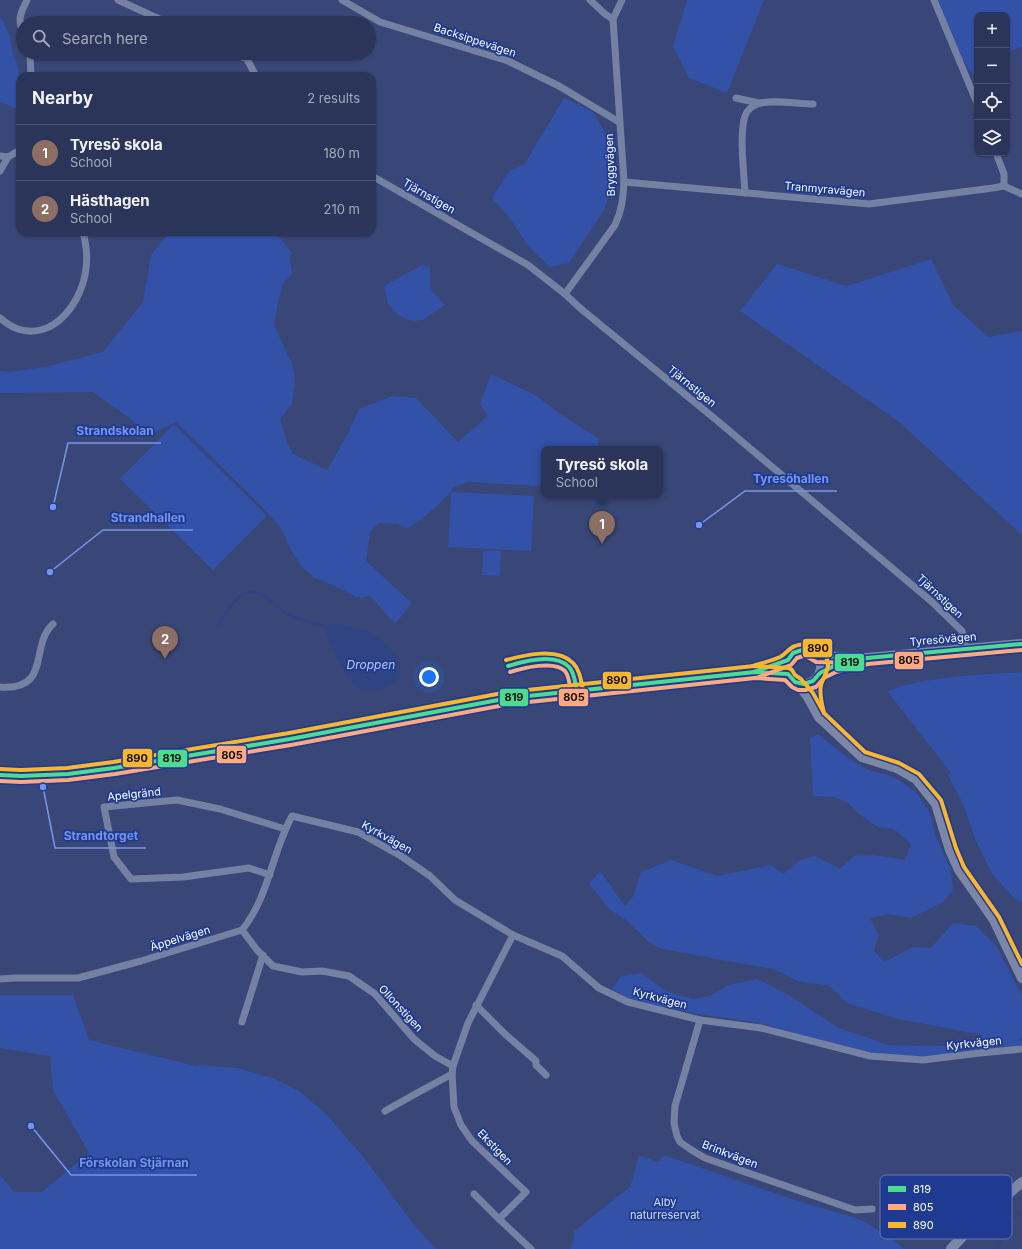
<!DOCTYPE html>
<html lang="en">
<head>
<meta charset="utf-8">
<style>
	body { margin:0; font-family:Inter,sans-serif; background:#364062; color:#f1f3f6 }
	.controls { position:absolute; right:12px; top:12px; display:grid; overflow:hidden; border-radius:8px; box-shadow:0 1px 3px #0004 }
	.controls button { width:36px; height:36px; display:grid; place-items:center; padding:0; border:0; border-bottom:1px solid #46506f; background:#2a3559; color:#f1f3f6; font:20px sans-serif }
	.you { position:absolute; left:429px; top:677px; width:14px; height:14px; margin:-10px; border:3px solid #fff; border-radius:50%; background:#1a73e8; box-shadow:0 0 0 6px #1a73e833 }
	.badge { display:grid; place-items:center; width:26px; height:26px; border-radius:50%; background:#b9bfcf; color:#fff; font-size:13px; font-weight:700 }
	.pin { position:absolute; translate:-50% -33px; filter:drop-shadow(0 1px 2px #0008) }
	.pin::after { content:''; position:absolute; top:21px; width:14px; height:12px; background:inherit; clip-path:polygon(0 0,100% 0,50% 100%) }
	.popup { position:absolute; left:541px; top:446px; width:122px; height:52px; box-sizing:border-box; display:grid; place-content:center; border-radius:8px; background:#2a3559; filter:drop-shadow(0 1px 3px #0005); font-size:13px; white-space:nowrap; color:#a5abba }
	.popup b { font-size:15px; color:#f1f3f6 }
	.popup::after { content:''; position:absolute; left:50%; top:100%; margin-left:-8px; border:8px solid transparent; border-top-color:#2a3559 }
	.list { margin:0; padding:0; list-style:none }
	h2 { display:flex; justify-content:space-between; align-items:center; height:52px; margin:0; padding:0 16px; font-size:17px }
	h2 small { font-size:13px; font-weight:400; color:#a5abba }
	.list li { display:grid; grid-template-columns:26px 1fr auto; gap:12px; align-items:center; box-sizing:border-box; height:56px; padding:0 16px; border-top:1px solid #46506f }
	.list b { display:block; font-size:15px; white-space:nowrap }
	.list p { margin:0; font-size:13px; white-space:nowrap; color:#a5abba }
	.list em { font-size:13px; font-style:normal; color:#a5abba }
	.icon { flex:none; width:22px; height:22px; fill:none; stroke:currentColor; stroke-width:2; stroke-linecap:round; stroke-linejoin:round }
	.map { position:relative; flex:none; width:1022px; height:1249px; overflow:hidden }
	.search { position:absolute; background:#2a3559; box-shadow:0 1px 3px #0004; left:16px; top:16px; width:360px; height:44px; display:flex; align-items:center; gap:10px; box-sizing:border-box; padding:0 14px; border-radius:22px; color:#a5abba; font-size:15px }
	.panel { position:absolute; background:#2a3559; box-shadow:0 1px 3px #0004; left:16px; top:72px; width:360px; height:164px; border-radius:12px }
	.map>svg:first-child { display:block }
	.green { fill:#3251a7 }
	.water { fill:#304484 }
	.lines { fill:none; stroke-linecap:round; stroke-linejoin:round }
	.stream { stroke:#304484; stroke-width:2.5 }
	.street { stroke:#7581a2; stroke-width:7 }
	.secondary { stroke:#7c87a7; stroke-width:10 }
	.bus-1-casing { stroke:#1e3a91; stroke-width:7 }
	.bus-2-casing { stroke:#1e3a91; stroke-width:7 }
	.bus-3-casing { stroke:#1e3a91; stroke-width:7 }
	.bus-1 { stroke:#4ddb92; stroke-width:4 }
	.bus-2 { stroke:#ffa980; stroke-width:4 }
	.bus-3 { stroke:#fab62d; stroke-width:4 }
	.labels { text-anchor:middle; stroke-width:3.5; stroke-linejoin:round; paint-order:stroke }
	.street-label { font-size:11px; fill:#fff; stroke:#1e3a91 }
	.park-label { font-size:11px; fill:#d5defa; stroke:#1e3a91 }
	.water-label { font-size:12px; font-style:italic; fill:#bbcaf5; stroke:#1e3a91 }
	.key { fill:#1e3a91; stroke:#6275b2; stroke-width:1 }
	.key-label { font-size:11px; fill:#fff }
	.leader { fill:none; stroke:#7795e8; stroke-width:1.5 }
	.callout-dot { fill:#7795e8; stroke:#1e3a91; stroke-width:1.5 }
	.callout-label { font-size:12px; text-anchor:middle; font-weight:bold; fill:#7795e8; stroke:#1e3a91; stroke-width:3.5; stroke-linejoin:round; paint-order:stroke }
	.line-badge { stroke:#1e3a91; stroke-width:1.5 }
	.pale-badge-label { font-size:11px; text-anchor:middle; font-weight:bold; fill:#111 }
</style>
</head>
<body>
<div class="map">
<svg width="1022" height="1249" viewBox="0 0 1022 1249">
	<rect width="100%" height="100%" fill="#384777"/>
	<g class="green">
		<polygon points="687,0 764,0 727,93 689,78 673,46"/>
		<polygon points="936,0 1022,0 1022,47 1007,52 1007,15 977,15 977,72 973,75 958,53"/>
		<polygon points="0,18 2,19 10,36 13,54 18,67 20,110 0,102"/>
		<polygon points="564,98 592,111 608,137 610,192 604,210 569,263 550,267 529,247 509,217 492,198 509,171 524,165"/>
		<polygon points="170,232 275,232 292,253 290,257 292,274 284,281 278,302 274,325 293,366 295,382 292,404 280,419 286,439 293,454 327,470 347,435 359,409 392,396 416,398 458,442 488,416 480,404 491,374 535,395 571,421 599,439 597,449 544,449 544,483 537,486 469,482 453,487 451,492 534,496 531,551 448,547 451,492 434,509 408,529 396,524 378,523 370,533 366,561 412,603 395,624 370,596 362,598 356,597 335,586 315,578 302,567 291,550 281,528 264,509 176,422 151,434 93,392 0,393 0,371 9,372 45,367 103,352 143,302 151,255"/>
		<polygon points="931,259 954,306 988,337 1022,331 1022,535 899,422 740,311 777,264 847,286"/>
		<polygon points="422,265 430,267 430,289 445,305 423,320 412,321 398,315 388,304 384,286"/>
		<polygon points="174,424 267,516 213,570 120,479"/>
		<polygon points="483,551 501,551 500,576 482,575"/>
		<path d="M1022 672V903L1015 899 992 874 976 841 963 804 948 775 951 773 887 691C929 676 977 675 1022 672Z"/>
		<polygon points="818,734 844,755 857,764 871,771 886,774 900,781 917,793 929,811 936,836 951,870 953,890 943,902 911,918 889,914 870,918 879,936 874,950 884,962 913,947 931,948 953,923 976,926 997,947 1022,996 1022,1045 980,1049 929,1057 899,1056 872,1053 801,1035 759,1023 699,1014 632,1000 612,989 621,976 641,973 668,992 693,999 710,996 728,985 757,979 790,996 837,1027 888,1045 931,1046 974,1044 983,1035 898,1019 847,1003 830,986 798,981 773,969 662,949 649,942 626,920 610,910 589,884 600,871 625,906 634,895 641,872 671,860 717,876 771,865 783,874 800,860 815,856 840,869 854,856 874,855 905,860 911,844 894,829 878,827 860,815 848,803 833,797 813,796 810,738"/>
		<polygon points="0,995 73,995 89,1040 196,1066 202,1065 237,1068 273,1078 299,1091 325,1113 365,1159 415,1226 436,1249 0,1249 0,1175 14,1192 42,1192 89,1153 53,1090 50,1056 0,1048"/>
		<polygon points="639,1155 658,1162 664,1155 792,1199 859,1219 886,1234 904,1249 569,1249 573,1243 574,1231 630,1187"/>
	</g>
	<path class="water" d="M339 624 367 631 381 640 396 655 400 669 396 682C386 687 375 693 363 691 347 687 328 641 324 626Z"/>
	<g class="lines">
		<g class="stream">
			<path d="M217 625C223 618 234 600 240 596 259 581 275 609 291 616 301 620 313 623 324 626"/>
			<polyline points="1021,1040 1022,1039"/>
			<path d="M998 1249C1003 1232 1006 1221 1022 1211"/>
		</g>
		<g class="street">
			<polyline points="118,0 168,23"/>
			<polyline points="342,0 380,22 508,61 559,86 619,122"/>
			<polyline points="590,0 605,14 613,19"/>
			<polyline points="934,0 977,103"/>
			<path d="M23 32C17 18 21 13 27 0"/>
			<polyline points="30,53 31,76"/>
			<polyline points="233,53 247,59 256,76"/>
			<polyline points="736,98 759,103"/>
			<polyline points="996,153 1004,174 1004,186"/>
			<polyline points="0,156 8,157 20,150"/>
			<polyline points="0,171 8,157"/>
			<polyline points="372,176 528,265 565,294 580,308 720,423 931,601 962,631 966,649"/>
			<polyline points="624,182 869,204 993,188 1004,186 1022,194"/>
			<path d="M745 193C744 173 739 134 745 116 747 110 752 106 758 104 769 99 799 104 813 104"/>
			<path d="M565 294 615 225C622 210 623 199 624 182L613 19 622 0"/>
			<path d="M0 318C6 323 11 327 18 329 55 341 83 300 86 268 88 256 86 244 83 232"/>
			<path d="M0 687C52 691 29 646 53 624"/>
			<polyline points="270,875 249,868 183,877 131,879 114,857 104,807 177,800 220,809 285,829"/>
			<polyline points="242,930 257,950 273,966 302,972 322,971 349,976 375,994 414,1039 435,1056 453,1066"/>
			<path d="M0 979 15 978H78L141 961 242 930C269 897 272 852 292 816L358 832 401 856 430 876 455 900 513 935 562 956 599 988 628 1002 700 1020 761 1028 870 1056 923 1060 980 1053 1022 1049"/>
			<polyline points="476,1005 505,1034 536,1061 536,1065 546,1075"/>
			<polyline points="700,1020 675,1106 674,1123 677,1136 680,1142 690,1149 705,1158 855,1210 872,1209"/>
			<polyline points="242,1022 263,955"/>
			<polyline points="385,1111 417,1093 452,1074"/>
			<polyline points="474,1194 499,1219 526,1192 472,1141 461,1125 454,1107 452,1074 453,1066 468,1023 513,935"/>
			<polyline points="499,1219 531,1249"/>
		</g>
		<g class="secondary">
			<circle cx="804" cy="667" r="17"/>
			<polyline points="817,656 867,658 1022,644"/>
			<polyline points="760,670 788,660"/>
			<polyline points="820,673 834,666 856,661"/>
			<polyline points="817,679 815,685 818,709"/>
			<polyline points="797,683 808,697 819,717 862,757 897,768 916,779 936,804 950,850 959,870 994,920 1022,978"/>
			<polyline points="0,775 21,776 68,774 114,768 290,739 509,698 755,672 788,674"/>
			<polyline points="951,1249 973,1225 1022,1182"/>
		</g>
		<defs>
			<g id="bus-1">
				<path d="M508 666C524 661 556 653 569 667 575 673 575 684 577 691"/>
				<polyline points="754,672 788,660 793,653 802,650 808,650 817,656 856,657"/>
				<polyline points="0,775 21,776 68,774 114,768 290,739 509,698 755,672 788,674 795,682 804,684 813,681 820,673 834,666 867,658 1022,644"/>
			</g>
			<g id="bus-2">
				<path d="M510 672C523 668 554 660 565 671 569 676 570 686 571 692"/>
				<polyline points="756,678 791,665 797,658 803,656 806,656 816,662 856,663"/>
				<polyline points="0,781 21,782 68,780 115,774 291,745 510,704 755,678 785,680 792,687 798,690 805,690 816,687 824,678 836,672 868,664 1022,650"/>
			</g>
			<g id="bus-3">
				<path d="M506 660C525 655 558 647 573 663 580 670 581 681 583 690"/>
				<path d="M753 666C762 663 771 661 780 657 786 654 789 648 795 646 808 641 827 648 828 664 828 672 823 678 821 685 819 694 822 704 824 713"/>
				<polyline points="0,769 21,770 67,768 113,762 289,733 508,692 754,666 789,668 792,670 795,675 801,679 813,693 824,713 865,752 899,763 919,774 941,800 956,848 964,867 999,917 1022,964"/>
			</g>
		</defs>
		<use href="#bus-1" class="bus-1-casing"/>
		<use href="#bus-2" class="bus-2-casing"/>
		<use href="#bus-3" class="bus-3-casing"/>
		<use href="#bus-1" class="bus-1"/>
		<use href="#bus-2" class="bus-2"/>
		<use href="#bus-3" class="bus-3"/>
	</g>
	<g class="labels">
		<g class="street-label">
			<text transform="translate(475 40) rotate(18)" y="4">Backsippevägen</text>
			<text transform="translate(610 165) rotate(-92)" y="4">Bryggvägen</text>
			<text transform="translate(825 189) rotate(5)" y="4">Tranmyravägen</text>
			<text transform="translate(429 196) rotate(30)" y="4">Tjärnstigen</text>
			<text transform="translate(692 386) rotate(39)" y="4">Tjärnstigen</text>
			<text transform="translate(940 596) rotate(43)" y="4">Tjärnstigen</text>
			<text transform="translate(943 639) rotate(-5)" y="4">Tyresövägen</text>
			<text transform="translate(134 794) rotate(-6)" y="4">Apelgränd</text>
			<text transform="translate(387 837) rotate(29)" y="4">Kyrkvägen</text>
			<text transform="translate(180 938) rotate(-17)" y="4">Äppelvägen</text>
			<text transform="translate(660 998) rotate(15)" y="4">Kyrkvägen</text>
			<text transform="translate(401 1008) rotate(47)" y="4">Ollonstigen</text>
			<text transform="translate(974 1043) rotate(-6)" y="4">Kyrkvägen</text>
			<text transform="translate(495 1147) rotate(46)" y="4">Ekstigen</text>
			<text transform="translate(730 1154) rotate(21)" y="4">Brinkvägen</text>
		</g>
		<g class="park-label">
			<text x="665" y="1206">Alby<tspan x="665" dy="13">naturreservat</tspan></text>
		</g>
		<g class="water-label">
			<text x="371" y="669">Droppen</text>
		</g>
	</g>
	<rect x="880" y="1175" width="132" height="64" rx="6" class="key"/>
	<rect x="888" y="1186" width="18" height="6" fill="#4ddb92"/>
	<rect x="888" y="1204" width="18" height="6" fill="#ffa980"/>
	<rect x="888" y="1222" width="18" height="6" fill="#fab62d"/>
	<g class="key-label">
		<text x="913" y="1193">819</text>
		<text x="913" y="1211">805</text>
		<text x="913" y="1229">890</text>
	</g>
	<path class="leader" d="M53 507L68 443H161M699 525L745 491H837M50 572L103 530H193M43 787L55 848H146M31 1126L71 1175H197"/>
	<g class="callout-dot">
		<circle cx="53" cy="507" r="4"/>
		<circle cx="699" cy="525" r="4"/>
		<circle cx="50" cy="572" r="4"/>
		<circle cx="43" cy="787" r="4"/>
		<circle cx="31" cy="1126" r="4"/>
	</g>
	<g class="callout-label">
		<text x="115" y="435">Strandskolan</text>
		<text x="791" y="483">Tyresöhallen</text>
		<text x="148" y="522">Strandhallen</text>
		<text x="101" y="840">Strandtorget</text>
		<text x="134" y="1167">Förskolan Stjärnan</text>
	</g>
	<g class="line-badge">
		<rect x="802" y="638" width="31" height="20" rx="4" fill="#fab62d"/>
		<rect x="894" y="651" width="30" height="19" rx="4" fill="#ffa980"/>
		<rect x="834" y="653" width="31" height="19" rx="4" fill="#4ddb92"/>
		<rect x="602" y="671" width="30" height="19" rx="4" fill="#fab62d"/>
		<rect x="558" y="688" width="31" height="19" rx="4" fill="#ffa980"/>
		<rect x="499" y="688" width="30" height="19" rx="4" fill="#4ddb92"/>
		<rect x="216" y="745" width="31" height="19" rx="4" fill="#ffa980"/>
		<rect x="122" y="748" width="31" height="20" rx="4" fill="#fab62d"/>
		<rect x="157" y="749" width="31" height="19" rx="4" fill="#4ddb92"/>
	</g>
	<g class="pale-badge-label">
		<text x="818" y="652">890</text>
		<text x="909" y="664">805</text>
		<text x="850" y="666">819</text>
		<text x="617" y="684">890</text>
		<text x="574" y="701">805</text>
		<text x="514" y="701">819</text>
		<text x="232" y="759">805</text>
		<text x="137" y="762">890</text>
		<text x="172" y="762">819</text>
	</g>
</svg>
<div class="controls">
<button>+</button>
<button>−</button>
<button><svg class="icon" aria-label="locate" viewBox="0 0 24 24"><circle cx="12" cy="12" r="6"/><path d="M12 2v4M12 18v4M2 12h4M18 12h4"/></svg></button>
<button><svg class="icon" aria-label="layers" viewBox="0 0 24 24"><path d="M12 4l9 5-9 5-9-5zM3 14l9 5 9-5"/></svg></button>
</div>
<div class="you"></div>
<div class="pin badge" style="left:602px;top:544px;background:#8d6e63">1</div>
<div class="popup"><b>Tyresö skola</b>School</div>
<div class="pin badge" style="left:165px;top:659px;background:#8d6e63">2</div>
<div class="search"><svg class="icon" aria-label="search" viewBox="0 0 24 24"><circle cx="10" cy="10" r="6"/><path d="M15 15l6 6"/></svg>Search here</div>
<section class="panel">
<h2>Nearby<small>2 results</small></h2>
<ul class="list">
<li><span class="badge" style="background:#8d6e63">1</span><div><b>Tyresö skola</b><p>School</p></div><em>180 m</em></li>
<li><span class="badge" style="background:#8d6e63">2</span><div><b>Hästhagen</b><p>School</p></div><em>210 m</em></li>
</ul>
</section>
</div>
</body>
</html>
